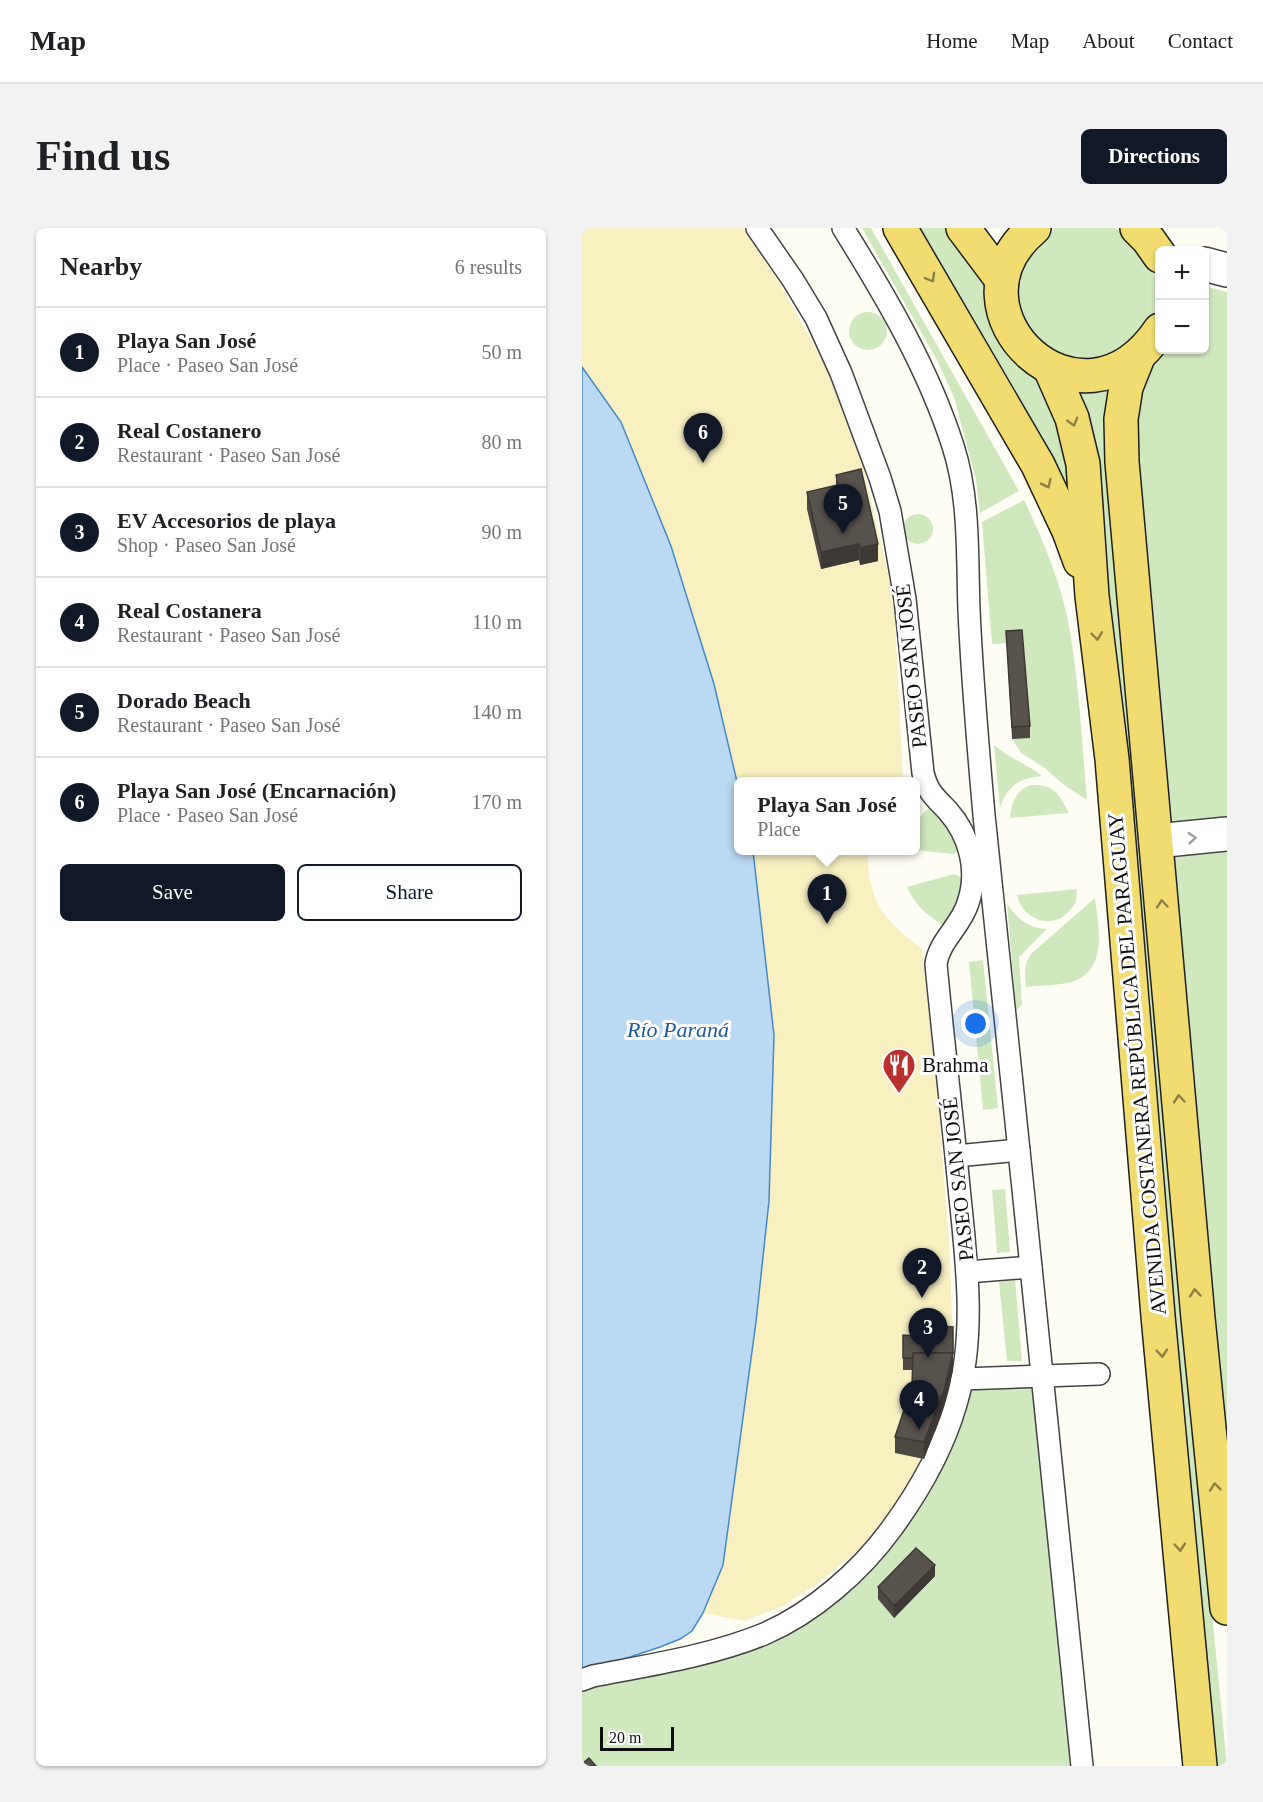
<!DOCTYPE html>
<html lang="en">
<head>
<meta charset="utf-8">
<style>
	body { margin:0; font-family:"Times New Roman",serif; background:#f2f2f2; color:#202124 }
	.controls { position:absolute; right:18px; top:18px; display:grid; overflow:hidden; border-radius:9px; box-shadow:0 2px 4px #0004 }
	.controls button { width:54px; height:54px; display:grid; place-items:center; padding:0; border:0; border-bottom:2px solid #e0e0e0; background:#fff; color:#202124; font:30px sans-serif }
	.scale { position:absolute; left:18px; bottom:15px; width:74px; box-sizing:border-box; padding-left:6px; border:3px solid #0f0f0f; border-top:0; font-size:16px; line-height:21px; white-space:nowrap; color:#0f0f0f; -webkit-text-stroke:4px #fff; paint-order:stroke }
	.you { position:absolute; left:394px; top:796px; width:21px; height:21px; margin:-15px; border:4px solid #fff; border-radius:50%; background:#1a73e8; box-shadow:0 0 0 9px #1a73e833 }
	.badge { display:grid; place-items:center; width:39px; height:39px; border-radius:50%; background:#111827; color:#fff; font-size:20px; font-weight:700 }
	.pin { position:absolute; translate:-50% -50px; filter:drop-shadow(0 2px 3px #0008) }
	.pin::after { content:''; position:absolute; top:32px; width:21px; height:18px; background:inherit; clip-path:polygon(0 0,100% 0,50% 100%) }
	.popup { position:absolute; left:152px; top:549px; width:186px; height:78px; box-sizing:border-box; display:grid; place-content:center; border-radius:9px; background:#fff; filter:drop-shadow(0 2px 4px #0005); font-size:20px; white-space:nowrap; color:#757577 }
	.popup b { font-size:22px; color:#202124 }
	.popup::after { content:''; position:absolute; left:50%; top:100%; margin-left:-12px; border:12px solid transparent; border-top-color:#fff }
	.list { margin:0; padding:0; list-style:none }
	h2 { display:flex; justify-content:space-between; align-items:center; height:78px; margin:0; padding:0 24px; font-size:26px }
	h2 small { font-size:20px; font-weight:400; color:#757577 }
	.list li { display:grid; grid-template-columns:39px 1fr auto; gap:18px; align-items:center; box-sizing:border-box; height:90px; padding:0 24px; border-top:2px solid #e0e0e0 }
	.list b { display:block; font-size:22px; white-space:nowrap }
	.list p { margin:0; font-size:20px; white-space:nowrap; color:#757577 }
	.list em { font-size:20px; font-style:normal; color:#757577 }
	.actions { display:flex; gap:12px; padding:18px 24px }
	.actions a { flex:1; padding:14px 0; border:2px solid #111827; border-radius:9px; text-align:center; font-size:21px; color:#111827 }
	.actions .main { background:#111827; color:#fff }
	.map { position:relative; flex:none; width:645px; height:1538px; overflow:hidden; border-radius:9px }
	header { display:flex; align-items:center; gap:36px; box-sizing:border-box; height:84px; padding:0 30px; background:#fff; border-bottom:2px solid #e0e0e0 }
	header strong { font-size:28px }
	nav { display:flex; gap:33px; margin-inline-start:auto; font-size:21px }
	.intro { display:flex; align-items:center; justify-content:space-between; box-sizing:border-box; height:144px; padding:0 36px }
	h1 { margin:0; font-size:42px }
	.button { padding:15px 27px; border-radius:9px; background:#111827; color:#fff; font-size:21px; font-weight:700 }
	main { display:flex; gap:36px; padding:0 36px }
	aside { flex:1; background:#fff; border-radius:9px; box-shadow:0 2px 4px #0004 }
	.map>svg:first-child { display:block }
	.green { fill:#d0e8bd }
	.sand { fill:#f8f0c1 }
	.water { fill:#b9d9f4; stroke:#4389c8; stroke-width:1.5 }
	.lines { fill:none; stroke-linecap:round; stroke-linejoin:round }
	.pedestrian-casing { stroke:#424242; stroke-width:24 }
	.tertiary-casing { stroke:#424242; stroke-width:36 }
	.primary-casing { stroke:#202020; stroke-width:36 }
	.pedestrian { stroke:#fff; stroke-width:21 }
	.tertiary { stroke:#fff; stroke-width:33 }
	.primary { stroke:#f2dc6f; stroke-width:33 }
	.wall { fill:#4c4741 }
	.shaded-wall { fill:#3e3935 }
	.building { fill:#58524c; stroke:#3e3935; stroke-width:1.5 }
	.oneway { stroke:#8c8044 }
	.oneway2 { stroke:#9f9f9f }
	.labels { text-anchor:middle; stroke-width:6; stroke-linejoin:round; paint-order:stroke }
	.street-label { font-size:21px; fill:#0f0f0f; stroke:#fff }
	.poi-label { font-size:21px; fill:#0f0f0f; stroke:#fff; text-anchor:start }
	.water-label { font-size:22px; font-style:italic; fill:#1d5b9d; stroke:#fff }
</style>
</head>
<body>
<header>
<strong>Map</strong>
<nav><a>Home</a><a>Map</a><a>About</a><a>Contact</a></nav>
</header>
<div class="intro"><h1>Find us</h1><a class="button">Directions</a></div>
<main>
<aside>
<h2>Nearby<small>6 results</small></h2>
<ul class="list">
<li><span class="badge">1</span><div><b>Playa San José</b><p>Place · Paseo San José</p></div><em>50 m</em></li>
<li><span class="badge">2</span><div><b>Real Costanero</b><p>Restaurant · Paseo San José</p></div><em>80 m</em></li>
<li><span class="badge">3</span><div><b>EV Accesorios de playa</b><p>Shop · Paseo San José</p></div><em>90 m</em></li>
<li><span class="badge">4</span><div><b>Real Costanera</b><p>Restaurant · Paseo San José</p></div><em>110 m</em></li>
<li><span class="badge">5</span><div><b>Dorado Beach</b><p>Restaurant · Paseo San José</p></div><em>140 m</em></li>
<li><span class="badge">6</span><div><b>Playa San José (Encarnación)</b><p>Place · Paseo San José</p></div><em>170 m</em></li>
</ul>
<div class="actions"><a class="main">Save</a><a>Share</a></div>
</aside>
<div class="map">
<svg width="645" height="1538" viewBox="0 0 645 1538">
	<rect width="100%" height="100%" fill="#fefdf3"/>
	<g class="green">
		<polygon points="280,0 289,0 437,263 398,285 394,252 372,169 355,132"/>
		<polygon points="335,0 367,0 385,19 460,155 483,203 490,271"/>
		<polygon points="472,0 533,0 544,6 571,41 575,64 572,86 562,106 526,133 466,127 431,78 435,37 461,5"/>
		<polygon points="623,58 645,64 645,592 598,596 585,590 549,195 570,124 578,122 622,122"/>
		<circle cx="286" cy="103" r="19"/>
		<polygon points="533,147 615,1231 645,1538 636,1538 581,982 565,758 541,526 522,297 514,229 503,176 489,153"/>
		<path d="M442 272C461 312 479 354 487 398 497 455 500 514 505 572L482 557 463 540 439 525 430 511 440 414 410 416 400 294Z"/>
		<circle cx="336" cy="301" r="15"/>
		<path d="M412 517C427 530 445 536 460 548 437 550 425 558 418 580Z"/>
		<path d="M449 557C472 556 477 566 487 585L428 590C429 575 434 562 449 557Z"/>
		<path d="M350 578 367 597 381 621 371 626 334 622C334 601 331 591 350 578Z"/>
		<polygon points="645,618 645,1252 589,627"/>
		<path d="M372 646 384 651 383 662 364 698C346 689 333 677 325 659Z"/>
		<path d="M495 661 494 674C490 680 483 689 476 691 458 699 438 684 435 667Z"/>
		<path d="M513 670C516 696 526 737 495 752 481 758 460 757 444 759 443 745 441 736 450 725Z"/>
		<path d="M425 676C436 691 446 700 465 701L437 729 440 777 434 782Z"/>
		<polygon points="401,732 416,880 401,882 387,734"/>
		<polygon points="423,961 428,1024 415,1025 410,962"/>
		<polygon points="433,1052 440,1133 425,1133 417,1054"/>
		<path d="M455 1157 490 1538H0V1461L108 1435 287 1343C313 1317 337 1286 352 1252 365 1223 374 1190 384 1160Z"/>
	</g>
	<g class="sand">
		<polygon points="0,0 161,0 202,63 243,137 253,159 281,238 312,371 321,553 156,554 156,558 132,456 39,194 0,139"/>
		<path d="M171 623H286C286 674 301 691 340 721L357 882 368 1030 371 1121 362 1178 341 1235 311 1286 273 1325 235 1356 201 1378 162 1393 121 1385 141 1337 174 1094 187 973 192 807Z"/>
	</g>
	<polygon class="water" points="0,139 39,194 89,318 132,456 156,558 156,622 171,623 192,807 187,973 174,1094 141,1337 121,1385 110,1403 98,1411 78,1419 0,1445"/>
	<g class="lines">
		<defs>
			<g id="pedestrian">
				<path d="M261 0C304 69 346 140 371 218 388 270 385 328 387 382 390 451 396 519 402 587 434 904 470 1221 500 1538"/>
				<polyline points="374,928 437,922"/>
				<polyline points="385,1044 449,1039"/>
				<polyline points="380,1151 517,1146"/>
				<path d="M0 1452 11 1448C68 1437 128 1428 182 1406 231 1385 279 1343 310 1300 337 1263 361 1221 374 1176 395 1106 384 1030 377 959 370 885 361 811 354 736 357 713 379 698 386 675 397 643 388 608 366 583 353 569 346 565 341 545L323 371 308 283 298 250 259 145 234 90 211 52 175 0"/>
			</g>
			<g id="tertiary">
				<polyline points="622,36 645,42"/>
				<polyline points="574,613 645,606"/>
			</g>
			<g id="primary">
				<polyline points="318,0 456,237 487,303 498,333"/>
				<polyline points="381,0 420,52"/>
				<path d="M452 0C354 82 499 220 578 102"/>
				<polyline points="555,0 566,11 578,28"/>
				<polyline points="556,129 544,159 539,191 540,234 616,1090 645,1380"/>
				<polyline points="468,140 490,190 501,236 510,368 530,531 576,1088 618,1538"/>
			</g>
		</defs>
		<use href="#pedestrian" class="pedestrian-casing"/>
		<use href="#tertiary" class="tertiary-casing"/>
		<use href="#primary" class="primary-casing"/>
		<use href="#pedestrian" class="pedestrian"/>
		<use href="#tertiary" class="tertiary"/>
		<use href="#primary" class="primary"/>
	</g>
	<g class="wall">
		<polygon points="254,247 296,333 278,337 277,332 239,341 225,281 225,264 254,257"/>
		<polygon points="424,403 448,498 448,510 430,511"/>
		<polygon points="336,1096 371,1142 362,1178 342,1231 313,1225 313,1209 330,1158 331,1142 321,1142 321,1107 336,1107"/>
		<polygon points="353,1348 312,1390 296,1371 296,1359"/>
	</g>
	<g class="shaded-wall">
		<polygon points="277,316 277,332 239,341 239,324"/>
		<polygon points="296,316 296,333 278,337 278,320"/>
		<polygon points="371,1125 371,1142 362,1178 342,1231 342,1214"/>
		<polygon points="353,1337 353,1348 312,1390 312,1378"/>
	</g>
	<g class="building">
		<polygon points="279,241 296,316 278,320 277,316 239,324 225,264 256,257 254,247"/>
		<polygon points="440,402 448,498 430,499 424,403"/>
		<polygon points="336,1096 371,1099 371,1125 331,1125 331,1130 321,1130 321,1107 337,1108"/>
		<polygon points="331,1125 371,1125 362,1162 342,1214 313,1209 330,1158"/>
		<polygon points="334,1320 353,1337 312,1378 296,1359"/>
		<polygon points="7,1530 14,1538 0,1538 0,1536"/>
	</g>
	<defs><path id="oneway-chevron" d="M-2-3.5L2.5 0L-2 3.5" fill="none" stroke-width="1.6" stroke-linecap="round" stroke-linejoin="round" transform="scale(1.5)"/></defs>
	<g class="oneway">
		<use href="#oneway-chevron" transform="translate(349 50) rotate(60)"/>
		<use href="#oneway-chevron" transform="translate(491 194) rotate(74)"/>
		<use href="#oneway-chevron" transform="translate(465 256) rotate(64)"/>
		<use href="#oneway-chevron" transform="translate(515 408) rotate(83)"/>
		<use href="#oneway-chevron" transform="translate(580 676) rotate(-95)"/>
		<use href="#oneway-chevron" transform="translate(597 871) rotate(-95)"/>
		<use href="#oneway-chevron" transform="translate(613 1065) rotate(-95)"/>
		<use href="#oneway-chevron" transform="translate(580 1125) rotate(85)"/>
		<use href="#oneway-chevron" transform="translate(633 1259) rotate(-96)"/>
		<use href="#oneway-chevron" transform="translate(598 1319) rotate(85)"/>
	</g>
	<use class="oneway2" href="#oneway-chevron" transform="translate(610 610) rotate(-5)"/>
	<defs>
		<symbol id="restaurant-pin" viewBox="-11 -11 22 30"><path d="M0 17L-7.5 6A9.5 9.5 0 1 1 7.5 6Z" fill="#ba302d" stroke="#fff"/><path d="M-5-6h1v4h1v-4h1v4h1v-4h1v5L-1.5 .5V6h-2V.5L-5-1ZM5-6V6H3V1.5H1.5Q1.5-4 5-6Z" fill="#fff"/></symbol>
	</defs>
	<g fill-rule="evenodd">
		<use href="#restaurant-pin" x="298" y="818" width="38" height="52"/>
	</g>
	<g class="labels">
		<g class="street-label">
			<text transform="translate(329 438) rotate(-96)" y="7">PASEO SAN JOSÉ</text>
			<text transform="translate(555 836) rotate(-95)" y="7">AVENIDA COSTANERA REPÚBLICA DEL PARAGUAY</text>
			<text transform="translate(376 951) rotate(-96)" y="7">PASEO SAN JOSÉ</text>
		</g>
		<g class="poi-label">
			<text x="340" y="844">Brahma</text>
		</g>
		<g class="water-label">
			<text x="96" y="809">Río Paraná</text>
		</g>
	</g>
</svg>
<div class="controls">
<button>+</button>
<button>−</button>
</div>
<div class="scale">20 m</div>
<div class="you"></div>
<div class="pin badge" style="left:245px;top:696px">1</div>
<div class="popup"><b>Playa San José</b>Place</div>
<div class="pin badge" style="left:340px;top:1070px">2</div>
<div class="pin badge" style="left:346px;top:1130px">3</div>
<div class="pin badge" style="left:337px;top:1202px">4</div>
<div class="pin badge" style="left:261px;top:306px">5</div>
<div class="pin badge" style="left:121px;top:235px">6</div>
</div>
</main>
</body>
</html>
